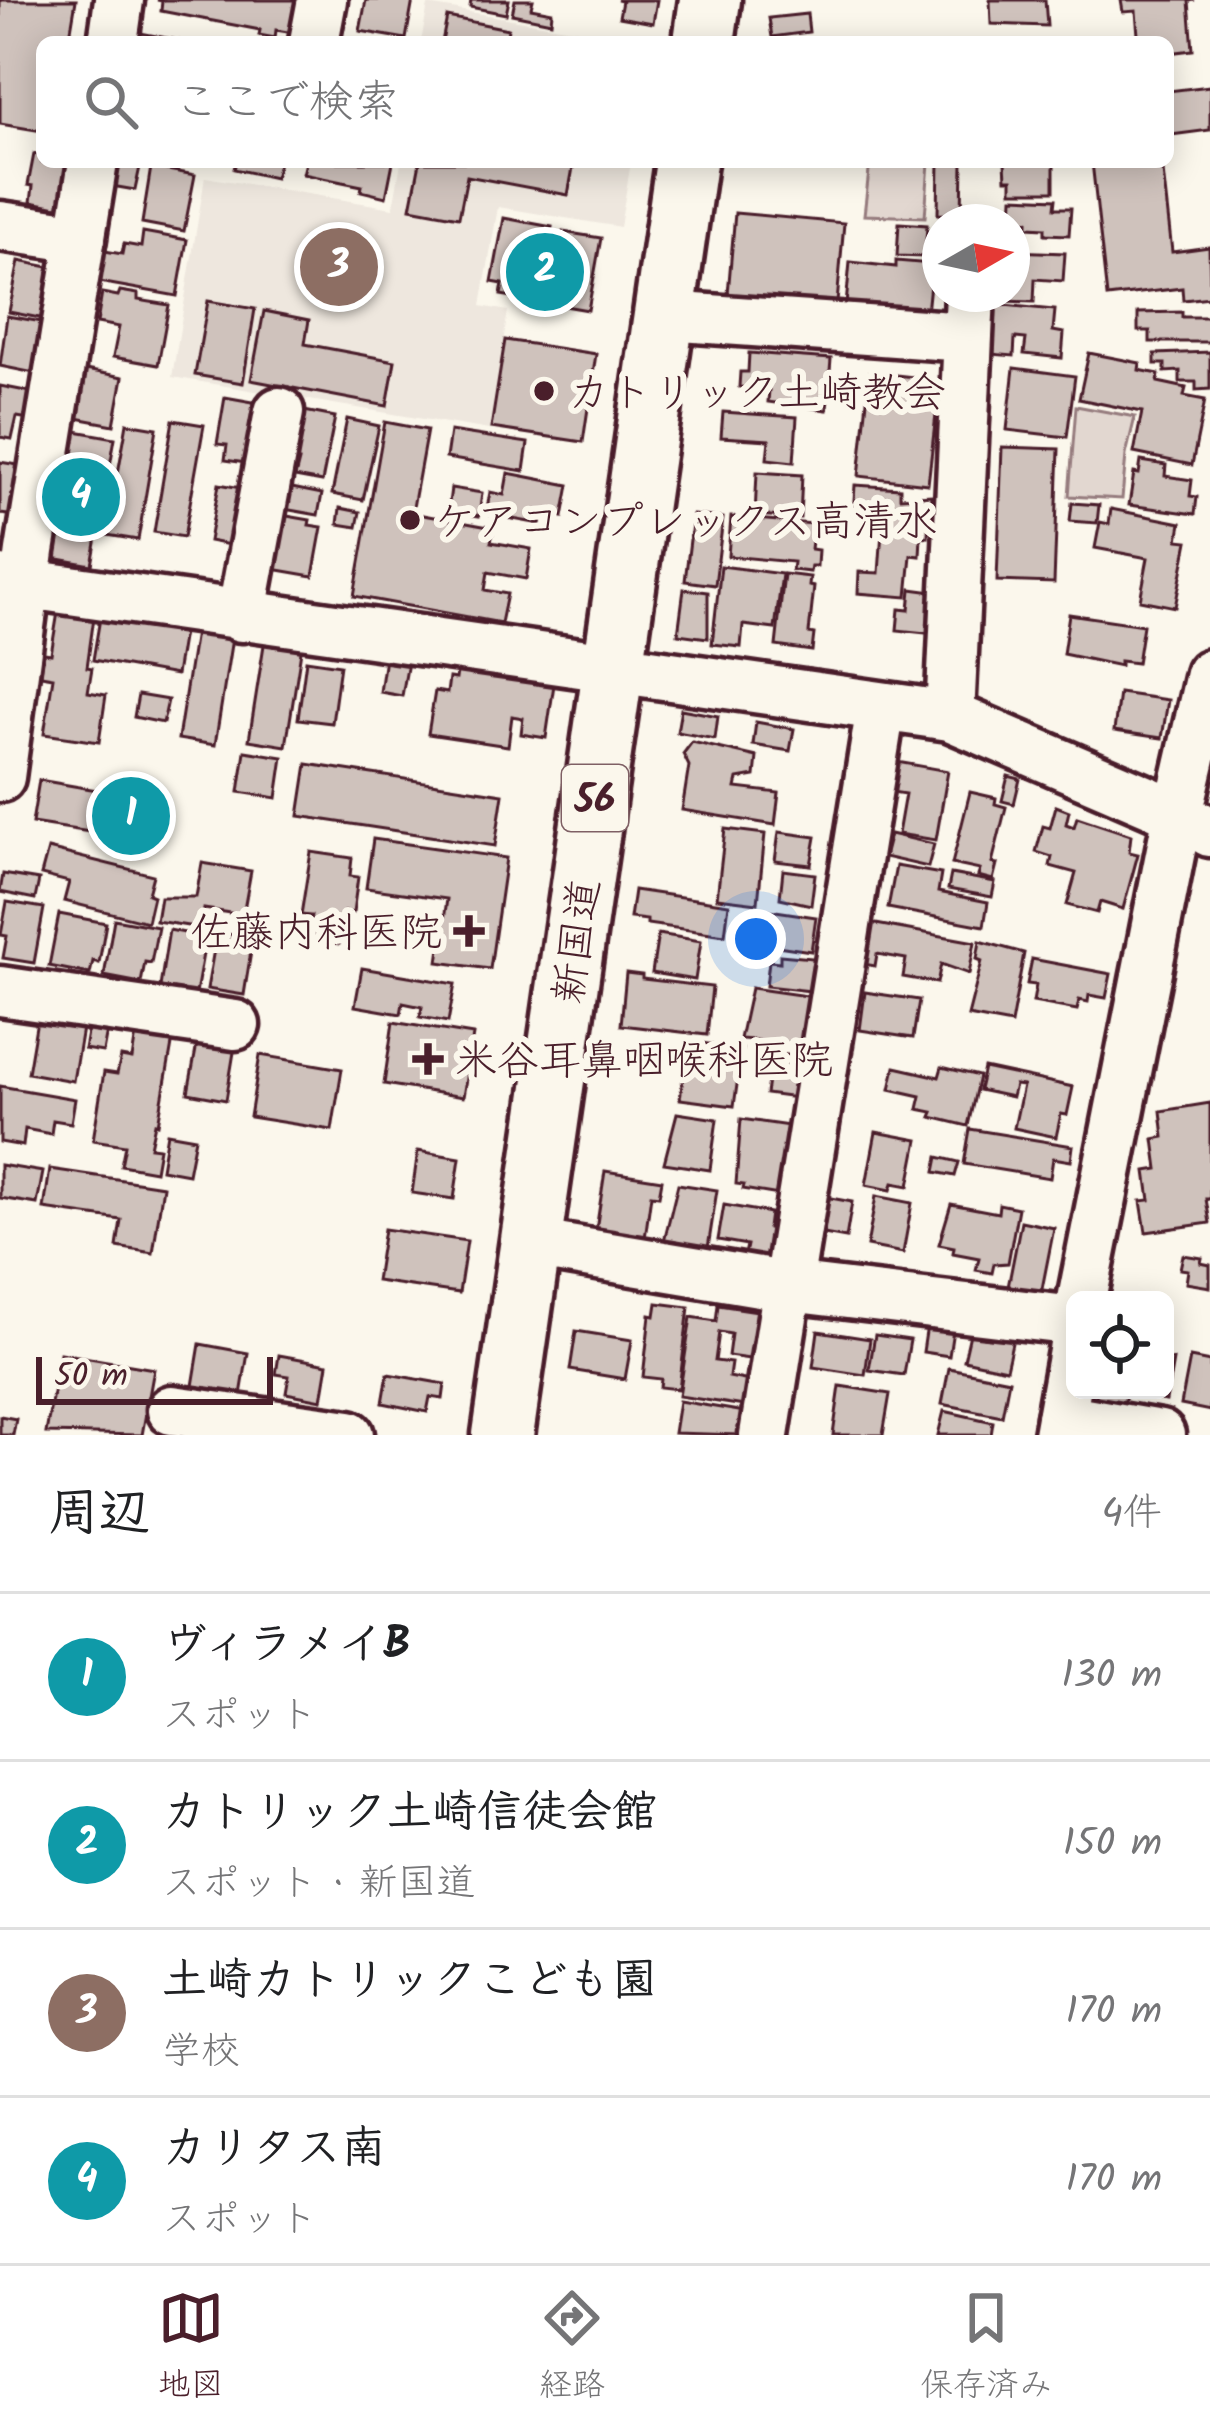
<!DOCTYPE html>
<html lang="ja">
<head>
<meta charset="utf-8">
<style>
	body { margin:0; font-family:Kalam,"Klee One",sans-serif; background:#f2f2f2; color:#202124 }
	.controls { position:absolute; right:36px; bottom:36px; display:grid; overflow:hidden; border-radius:18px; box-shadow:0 6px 30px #0003 }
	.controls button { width:108px; height:108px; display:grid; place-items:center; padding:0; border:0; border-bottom:3px solid #e0e0e0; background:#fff; color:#202124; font:60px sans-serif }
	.compass { position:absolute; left:922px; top:204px; width:108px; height:108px; border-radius:50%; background:#fff; box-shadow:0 6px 30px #0003; rotate:81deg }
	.scale { position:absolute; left:36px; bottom:30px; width:237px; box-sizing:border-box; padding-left:12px; border:6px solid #4a1f2b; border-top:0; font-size:33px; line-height:42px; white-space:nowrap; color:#4a1f2b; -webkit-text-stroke:9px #fbf7ec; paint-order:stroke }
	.you { position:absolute; left:756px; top:939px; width:42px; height:42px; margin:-30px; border:9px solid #fff; border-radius:50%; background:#1a73e8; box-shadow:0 0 0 18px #1a73e833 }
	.badge { display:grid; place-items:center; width:78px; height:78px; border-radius:50%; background:#4a1f2b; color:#fff; font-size:39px; font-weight:700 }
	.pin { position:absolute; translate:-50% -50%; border:6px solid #fff; box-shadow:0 3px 12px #0006 }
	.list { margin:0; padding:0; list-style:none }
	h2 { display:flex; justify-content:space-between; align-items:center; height:156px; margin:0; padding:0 48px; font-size:51px }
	h2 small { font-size:39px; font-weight:400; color:#757577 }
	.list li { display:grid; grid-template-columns:78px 1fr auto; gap:36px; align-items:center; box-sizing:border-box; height:168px; padding:0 48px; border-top:3px solid #e0e0e0 }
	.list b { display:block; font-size:45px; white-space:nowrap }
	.list p { margin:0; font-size:39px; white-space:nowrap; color:#757577 }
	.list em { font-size:39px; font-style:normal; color:#757577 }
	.icon { flex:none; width:66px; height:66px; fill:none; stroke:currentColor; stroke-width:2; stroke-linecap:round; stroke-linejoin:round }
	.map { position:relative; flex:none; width:1210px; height:1435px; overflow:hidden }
	.search { position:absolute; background:#fff; box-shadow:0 6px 30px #0003; left:36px; right:36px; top:36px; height:132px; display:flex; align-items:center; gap:30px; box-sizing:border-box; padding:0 42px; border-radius:18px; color:#757577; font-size:45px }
	.sheet { height:828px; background:#fff }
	nav { display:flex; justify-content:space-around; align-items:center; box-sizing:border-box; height:168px; border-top:3px solid #e0e0e0; background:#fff; font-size:33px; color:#757577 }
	nav a { display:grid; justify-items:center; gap:6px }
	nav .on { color:#4a1f2b }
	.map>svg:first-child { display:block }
	.built { fill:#eee7de }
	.green { fill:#e2d7d0; stroke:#967b7e; stroke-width:3 }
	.building { fill:#cfc2bc; stroke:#4a1f2b; stroke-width:3 }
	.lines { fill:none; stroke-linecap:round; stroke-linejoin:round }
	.minor-casing { stroke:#4a1f2b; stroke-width:57 }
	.major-casing { stroke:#4a1f2b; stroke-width:69 }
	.minor { stroke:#fbf7ec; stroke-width:48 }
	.major { stroke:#fbf7ec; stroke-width:60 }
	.poi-dot { fill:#4a1f2b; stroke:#fbf7ec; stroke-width:4.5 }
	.labels { text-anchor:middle; stroke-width:12; stroke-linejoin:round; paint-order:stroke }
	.shield { fill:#fbf7ec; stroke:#7f6065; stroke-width:3 }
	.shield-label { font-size:39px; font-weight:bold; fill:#4a1f2b }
	.poi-label { font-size:42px; fill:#4a1f2b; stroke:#fbf7ec; text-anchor:start }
	.street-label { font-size:42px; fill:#4a1f2b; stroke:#fbf7ec }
</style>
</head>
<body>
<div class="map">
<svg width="1210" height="1435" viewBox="0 0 1210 1435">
	<rect width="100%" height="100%" fill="#fbf7ec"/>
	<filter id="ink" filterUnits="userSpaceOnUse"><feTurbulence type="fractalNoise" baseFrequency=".00833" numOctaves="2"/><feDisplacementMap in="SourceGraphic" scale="24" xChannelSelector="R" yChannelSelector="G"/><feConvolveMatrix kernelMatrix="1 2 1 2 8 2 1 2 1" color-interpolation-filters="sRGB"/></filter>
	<g filter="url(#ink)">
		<g class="built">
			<polygon points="428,5 649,42 421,42"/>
			<polygon points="401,162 631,162 620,227 498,207 481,306 508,311 489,430 172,377 205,177 393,208"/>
		</g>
		<g class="green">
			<polygon points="870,162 929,162 925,217 864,215"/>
			<polygon points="1076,406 1135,417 1126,455 1122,499 1069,496"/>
		</g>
		<g class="building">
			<polygon points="0,0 76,0 69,42 42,42 42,131 0,124"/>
			<polygon points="157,0 312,0 305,35 276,30 275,38 259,35 260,30 161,11 162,1"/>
			<polygon points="366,0 413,0 406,39 360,31"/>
			<polygon points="471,0 509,0 506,14 470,7"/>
			<polygon points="515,0 533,0 531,8 552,12 551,22 512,14"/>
			<polygon points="617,0 657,0 653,23 619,17 622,1"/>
			<polygon points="990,0 1045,0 1047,26 991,24"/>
			<polygon points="1121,0 1195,0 1189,1 1193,50 1168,53 1168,42 1125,42 1125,36 1138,35 1136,11 1123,12"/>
			<polygon points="807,14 809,32 772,37 769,18"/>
			<polygon points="447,17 508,29 506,42 442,42"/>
			<polygon points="135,32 188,42 133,42"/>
			<polygon points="1210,86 1210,130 1171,135 1168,91"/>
			<polygon points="34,154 42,156 42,162 71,162 63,208 31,202 33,186 28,185"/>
			<polygon points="117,162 140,167 135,190 112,186"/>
			<polygon points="236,162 279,162 275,178 234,169"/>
			<polygon points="306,162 393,162 386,197 361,191 362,186 303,174"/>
			<polygon points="420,162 574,162 568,195 467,176 459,217 411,208"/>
			<polygon points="939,162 963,162 962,215 938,214"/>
			<polygon points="1005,162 1054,162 1054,191 1012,191 1012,179 1006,179"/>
			<polygon points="1092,162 1162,162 1172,252 1209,247 1210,297 1183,300 1182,288 1107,297"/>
			<polygon points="151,167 195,175 184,231 142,223"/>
			<polygon points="1013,197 1056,199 1055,208 1071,208 1069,235 1045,234 1045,228 1028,227 1028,221 1012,220"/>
			<polygon points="735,213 844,223 837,303 728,294"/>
			<polygon points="504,218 552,227 546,260 557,262 563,232 601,238 588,310 501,295 503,284 492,282"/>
			<polygon points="899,223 927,225 925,257 897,256"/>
			<polygon points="143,232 187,240 177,296 99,282 105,251 122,254 124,244 141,247"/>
			<polygon points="1012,251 1065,253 1063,281 1035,279 1034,302 1004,301 1005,294 1012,294"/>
			<polygon points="19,261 59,269 50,320 9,312"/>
			<polygon points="896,261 932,264 927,313 846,305 850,262 896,267"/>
			<polygon points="120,291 138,294 138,300 169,305 158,365 113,357 119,327 97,323 102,293 118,296"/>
			<polygon points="208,301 255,309 243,383 195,375"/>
			<polygon points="994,304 1055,310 1053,331 1064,333 1062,358 1024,354 1026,339 1015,338 1014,356 990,354"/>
			<polygon points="264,311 309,320 305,344 395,361 387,406 251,380"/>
			<polygon points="1182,312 1182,317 1210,317 1210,342 1150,342 1150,331 1138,331 1138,313"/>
			<polygon points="7,316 48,323 39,374 0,366"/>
			<polygon points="505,340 596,354 583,442 491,428"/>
			<polygon points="1210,352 1210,389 1196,390 1196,382 1180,382 1180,371 1165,372 1165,364 1155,364 1155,354"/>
			<polygon points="749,353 831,359 827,410 768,402 769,390 739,387 740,372 748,372"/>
			<polygon points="1089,353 1140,363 1139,370 1159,374 1158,382 1186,388 1184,396 1205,400 1192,465 1134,453 1142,412 1079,399"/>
			<polygon points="1014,368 1075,376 1067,437 1007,430"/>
			<polygon points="80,369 123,377 114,425 71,417"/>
			<polygon points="870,372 940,380 928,484 859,476"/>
			<polygon points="0,386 41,394 36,420 17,417 12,439 0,437"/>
			<polygon points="225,397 264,404 253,464 225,460 227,445 217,444"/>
			<polygon points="294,409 335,417 322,482 295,477 299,461 284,458"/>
			<polygon points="723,412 797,417 794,462 767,459 769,440 721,437"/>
			<polygon points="347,419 379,426 363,500 332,494"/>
			<polygon points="173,420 204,425 184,537 154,532"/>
			<polygon points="385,422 427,430 412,513 494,528 491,542 531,549 526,579 488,572 485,590 507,594 501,623 354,596"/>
			<polygon points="127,423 157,428 138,540 107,535"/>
			<polygon points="70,430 115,438 92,565 47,557"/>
			<polygon points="450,431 528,443 524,471 446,458"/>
			<polygon points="1002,447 1059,449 1054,583 997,581"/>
			<polygon points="1141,461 1166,465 1165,476 1192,480 1190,496 1197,497 1195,514 1129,505 1134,473 1139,474"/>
			<polygon points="0,462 18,465 9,515 0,514"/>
			<polygon points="757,472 802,475 800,518 755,515"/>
			<polygon points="508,473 569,485 563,517 542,514 540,524 486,514 490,492 504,495"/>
			<polygon points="219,484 246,489 235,546 209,541"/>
			<polygon points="277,485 322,494 318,515 273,507"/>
			<polygon points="855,485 900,488 900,497 931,495 928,537 921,536 920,556 911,555 907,597 858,593 859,572 879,573 883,517 853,515"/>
			<polygon points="451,488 482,493 479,516 448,511"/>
			<polygon points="1072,503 1099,505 1097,523 1070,521"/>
			<polygon points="340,508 360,512 357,527 338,524"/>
			<polygon points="1111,509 1181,523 1178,540 1188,541 1175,607 1140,600 1148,558 1095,548 1100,522 1109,524"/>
			<polygon points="270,513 310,520 309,525 322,527 313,576 261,567"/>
			<polygon points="693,515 723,518 715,585 685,581"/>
			<polygon points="731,517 814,524 811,549 818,550 817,566 811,566 810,572 792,570 793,562 728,556"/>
			<polygon points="721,566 782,574 775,629 743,625 741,647 712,644"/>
			<polygon points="784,574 810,577 809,586 814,587 809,633 814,634 812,651 776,646"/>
			<polygon points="684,589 708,592 708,638 678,634"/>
			<polygon points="911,589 941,593 936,634 897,630 899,609 909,610"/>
			<polygon points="102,606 185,620 176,675 93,660"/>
			<polygon points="58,612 94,617 87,667 92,668 88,692 106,695 99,742 44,734 53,677 41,675 44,653 51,654"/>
			<polygon points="1069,614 1143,625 1137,663 1120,661 1120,666 1063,654"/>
			<polygon points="195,632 232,638 215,745 178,739"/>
			<polygon points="266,632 303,638 286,746 249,740"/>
			<polygon points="459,656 556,671 546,738 521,734 523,718 512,716 508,746 428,734 435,691 447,693 449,678 456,679"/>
			<polygon points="385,658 408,662 402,696 380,692"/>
			<polygon points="306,660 340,665 332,723 298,719"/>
			<polygon points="1119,693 1168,700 1162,738 1114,731"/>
			<polygon points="138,695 168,700 163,723 134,717"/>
			<polygon points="681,709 718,716 715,739 677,732"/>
			<polygon points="756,722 794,729 790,751 753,745"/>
			<polygon points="692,742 757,757 755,776 738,779 736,788 779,793 775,825 682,810 689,766 683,754"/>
			<polygon points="245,751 283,757 277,798 239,792"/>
			<polygon points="897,762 948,771 936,840 898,834 905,794 892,792"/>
			<polygon points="307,764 503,794 495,846 299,816"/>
			<polygon points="1008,776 1020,779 1014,804 1002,801"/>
			<polygon points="39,780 97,790 90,832 32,823"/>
			<polygon points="105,790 163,799 156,842 98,833"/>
			<polygon points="970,792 996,798 995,804 1006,807 992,863 997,864 993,880 978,876 980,870 952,864"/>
			<polygon points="1056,806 1069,811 1066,824 1074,827 1077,817 1131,835 1129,852 1138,854 1123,909 1100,902 1097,913 1067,905 1076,873 1050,866 1052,857 1036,852 1043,826 1050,828"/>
			<polygon points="725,829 765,834 758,903 717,898"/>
			<polygon points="779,832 816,837 811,865 775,861"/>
			<polygon points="890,834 934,844 928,867 884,857"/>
			<polygon points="373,839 506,858 490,969 438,962 447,899 366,888"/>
			<polygon points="48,849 153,875 148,894 153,896 147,922 64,901 69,882 41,875"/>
			<polygon points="311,852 352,858 350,876 358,877 353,913 344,912 339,944 307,939 311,916 301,915"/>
			<polygon points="202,863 251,871 243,915 204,909 201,928 156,921 160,897 196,897"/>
			<polygon points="896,866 941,874 938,892 988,902 984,926 888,908"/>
			<polygon points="783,870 815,874 811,905 780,898"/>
			<polygon points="3,874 39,880 35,899 0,892"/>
			<polygon points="951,874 995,882 992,897 948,889"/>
			<polygon points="634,890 729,904 725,935 647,924 647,920 630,918"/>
			<polygon points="7,902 44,908 34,963 3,958 7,936 1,935"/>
			<polygon points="769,910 816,917 811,951 764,944"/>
			<polygon points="59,914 106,923 99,963 93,961 90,974 49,966"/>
			<polygon points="114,919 158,927 151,963 145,962 141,983 104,976"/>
			<polygon points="865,922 975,942 969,974 941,964 937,983 903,977 906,959 877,954 875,966 858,963"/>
			<polygon points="169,930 206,937 196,993 160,987"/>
			<polygon points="217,932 253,939 244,995 207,989"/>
			<polygon points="658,934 701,941 695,980 652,973"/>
			<polygon points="980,941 1024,953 1011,1024 968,1016 982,961 977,959"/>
			<polygon points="780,955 824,959 820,992 766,986 769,961 780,962"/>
			<polygon points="1032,959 1111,974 1106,998 1089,995 1088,1002 1079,1000 1077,1010 1033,1002 1036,985 1027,984"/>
			<polygon points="362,968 455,984 448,1022 420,1017 422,1007 403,1003 401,1014 355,1006"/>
			<polygon points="626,973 642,975 642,979 712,987 707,1035 621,1025"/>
			<polygon points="751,988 814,997 807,1044 740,1039"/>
			<polygon points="865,992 919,1000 913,1038 860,1030"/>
			<polygon points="39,1008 84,1016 73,1081 28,1073"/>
			<polygon points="90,1016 109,1020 103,1052 84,1049"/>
			<polygon points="138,1021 175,1027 158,1124 155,1123 150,1147 159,1148 155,1171 121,1165 125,1145 93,1140 104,1072 117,1074 121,1057 132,1059"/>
			<polygon points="393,1022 473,1035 463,1097 384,1084"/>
			<polygon points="199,1033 236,1040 226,1100 188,1093"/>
			<polygon points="688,1041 742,1049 734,1106 680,1099"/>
			<polygon points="772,1053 809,1058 804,1099 766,1094"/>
			<polygon points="260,1055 342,1069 332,1130 250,1117"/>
			<polygon points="895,1067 939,1077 942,1067 979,1076 968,1126 931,1117 933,1112 918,1109 921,1096 890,1089"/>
			<polygon points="984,1068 1073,1087 1067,1115 1061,1114 1056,1137 1014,1128 1023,1086 1015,1085 1012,1097 979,1090"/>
			<polygon points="0,1086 75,1099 71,1123 53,1120 51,1134 25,1129 23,1146 0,1142"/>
			<polygon points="1210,1103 1210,1199 1206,1199 1210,1223 1146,1232 1141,1201 1150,1200 1146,1171 1158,1169 1154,1139 1164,1137 1161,1111"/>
			<polygon points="677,1113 717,1119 710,1170 664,1163"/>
			<polygon points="741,1119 789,1126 779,1195 743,1189 744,1185 736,1184"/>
			<polygon points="970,1129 1073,1146 1071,1161 1053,1158 1050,1178 964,1164"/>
			<polygon points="876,1132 918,1140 909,1186 893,1183 891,1190 866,1185"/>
			<polygon points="167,1133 195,1138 188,1174 161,1169"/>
			<polygon points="418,1151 460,1158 454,1199 412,1193"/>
			<polygon points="938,1157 959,1162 955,1176 935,1172"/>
			<polygon points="0,1165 43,1172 37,1204 0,1198"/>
			<polygon points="50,1169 163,1186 153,1253 117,1247 121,1220 44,1209"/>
			<polygon points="605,1171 662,1180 659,1196 651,1195 645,1238 596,1230"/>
			<polygon points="678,1184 717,1190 708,1248 664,1241"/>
			<polygon points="820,1196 852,1202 846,1238 813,1232"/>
			<polygon points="876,1196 912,1203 903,1253 867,1246"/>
			<polygon points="951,1204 998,1213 999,1204 1018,1208 1008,1263 994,1264 992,1273 976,1270 979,1258 953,1253 954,1247 939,1244"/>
			<polygon points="724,1205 770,1213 768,1228 777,1230 771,1264 744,1259 747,1245 718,1240"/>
			<polygon points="1021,1221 1054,1228 1041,1294 1008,1287"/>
			<polygon points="384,1229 467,1241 459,1293 376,1281"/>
			<polygon points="1183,1255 1202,1258 1201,1263 1210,1265 1210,1287 1186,1283 1188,1270 1180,1269"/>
			<polygon points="657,1303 689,1307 679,1389 660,1387 661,1379 643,1377 650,1315 655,1316"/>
			<polygon points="718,1305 771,1313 764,1361 728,1356 731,1334 719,1332 715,1361 731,1363 729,1377 755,1382 751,1407 679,1396 691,1317 716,1321"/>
			<polygon points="927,1325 953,1330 949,1356 923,1352"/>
			<polygon points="972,1325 1014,1334 1006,1369 964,1360"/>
			<polygon points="576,1331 632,1340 625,1379 570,1370"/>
			<polygon points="818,1331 870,1339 865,1375 813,1367"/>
			<polygon points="875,1335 910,1340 904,1375 869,1370"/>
			<polygon points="200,1344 248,1353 241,1395 193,1386"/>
			<polygon points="60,1353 154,1369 142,1435 46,1433"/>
			<polygon points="279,1355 328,1364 322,1400 286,1393 289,1376 276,1374"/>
			<polygon points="1190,1358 1210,1362 1210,1411 1181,1405"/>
			<polygon points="1165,1359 1173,1360 1166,1401 1126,1394 1123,1411 1094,1405 1097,1391 1165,1390"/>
			<polygon points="949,1368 1009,1380 1002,1416 942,1404"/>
			<polygon points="388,1374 445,1384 443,1399 430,1397 427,1412 383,1403"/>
			<polygon points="840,1386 890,1394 883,1435 833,1435"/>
			<polygon points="679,1401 745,1412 741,1435 674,1433"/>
			<polygon points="944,1411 993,1422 991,1435 938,1435"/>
			<polygon points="0,1416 16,1419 13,1435 0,1435"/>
		</g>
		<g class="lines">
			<defs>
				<g id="minor">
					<polyline points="113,42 119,0"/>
					<polyline points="314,42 322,0"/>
					<polyline points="0,226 81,238"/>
					<polyline points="667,316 966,337"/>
					<polyline points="0,580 950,716 1178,814 1210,832"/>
					<polyline points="241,617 279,412"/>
					<polyline points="950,716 970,294"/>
					<polyline points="0,777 30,551 93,162"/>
					<polyline points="0,991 235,1025"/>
					<polyline points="532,1244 789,1287 1075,1321"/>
					<polyline points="1082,1300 1178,814 1210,674"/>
					<polyline points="172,1410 349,1435"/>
					<polyline points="1061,1418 1160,1435"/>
					<polyline points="764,1435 881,707"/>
					<polyline points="1058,1435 1075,1340"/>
				</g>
				<g id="major">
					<polyline points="704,42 710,0"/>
					<polyline points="503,1435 686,162"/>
				</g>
			</defs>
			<use href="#minor" class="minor-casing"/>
			<use href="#major" class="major-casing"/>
			<use href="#minor" class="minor"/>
			<use href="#major" class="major"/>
		</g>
	</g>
	<g class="poi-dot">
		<circle cx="544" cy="391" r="12"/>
		<circle cx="410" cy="520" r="12"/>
		<path d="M463 913h12v12h12v12h-12v12h-12v-12h-12v-12h12z"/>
		<path d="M422 1041h12v12h12v12h-12v12h-12v-12h-12v-12h12z"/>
	</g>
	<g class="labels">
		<rect class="shield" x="562" y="765" width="66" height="66" rx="9"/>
		<g class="shield-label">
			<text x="595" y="812">56</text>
		</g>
		<g class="poi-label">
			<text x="568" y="406">カトリック土崎教会</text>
			<text x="434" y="535">ケアコンプレックス高清水</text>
			<text x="442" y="946" text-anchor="end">佐藤内科医院</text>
			<text x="455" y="1074">米谷耳鼻咽喉科医院</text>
		</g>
		<g class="street-label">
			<text transform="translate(575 941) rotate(-82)" y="15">新国道</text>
		</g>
	</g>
</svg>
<div class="controls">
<button><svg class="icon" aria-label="locate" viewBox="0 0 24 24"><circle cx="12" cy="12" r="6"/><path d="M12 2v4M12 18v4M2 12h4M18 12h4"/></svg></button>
</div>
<svg class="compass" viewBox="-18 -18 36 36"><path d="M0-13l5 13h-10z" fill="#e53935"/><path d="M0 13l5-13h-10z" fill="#757577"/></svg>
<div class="scale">50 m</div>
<div class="you"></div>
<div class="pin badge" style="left:131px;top:816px;background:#0f9aa8">1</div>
<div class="pin badge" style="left:545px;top:272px;background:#0f9aa8">2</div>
<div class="pin badge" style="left:339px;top:267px;background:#8d6e63">3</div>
<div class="pin badge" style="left:81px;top:497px;background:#0f9aa8">4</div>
<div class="search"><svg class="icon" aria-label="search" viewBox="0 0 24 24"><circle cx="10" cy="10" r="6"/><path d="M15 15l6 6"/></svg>ここで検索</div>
</div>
<section class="sheet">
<h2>周辺<small>4件</small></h2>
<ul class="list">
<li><span class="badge" style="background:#0f9aa8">1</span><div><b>ヴィラメイB</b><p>スポット</p></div><em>130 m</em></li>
<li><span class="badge" style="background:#0f9aa8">2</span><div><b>カトリック土崎信徒会館</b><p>スポット · 新国道</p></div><em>150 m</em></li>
<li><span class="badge" style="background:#8d6e63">3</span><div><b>土崎カトリックこども園</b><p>学校</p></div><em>170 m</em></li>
<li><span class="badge" style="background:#0f9aa8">4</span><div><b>カリタス南</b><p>スポット</p></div><em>170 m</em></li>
</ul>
</section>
<nav>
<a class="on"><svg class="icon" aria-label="map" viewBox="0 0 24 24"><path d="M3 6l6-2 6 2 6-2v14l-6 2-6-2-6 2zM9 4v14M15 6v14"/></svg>地図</a>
<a><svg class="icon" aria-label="directions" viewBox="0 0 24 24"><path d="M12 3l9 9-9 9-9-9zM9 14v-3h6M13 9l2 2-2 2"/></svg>経路</a>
<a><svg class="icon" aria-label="saved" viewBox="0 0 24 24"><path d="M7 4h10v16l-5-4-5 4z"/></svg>保存済み</a>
</nav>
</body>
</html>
